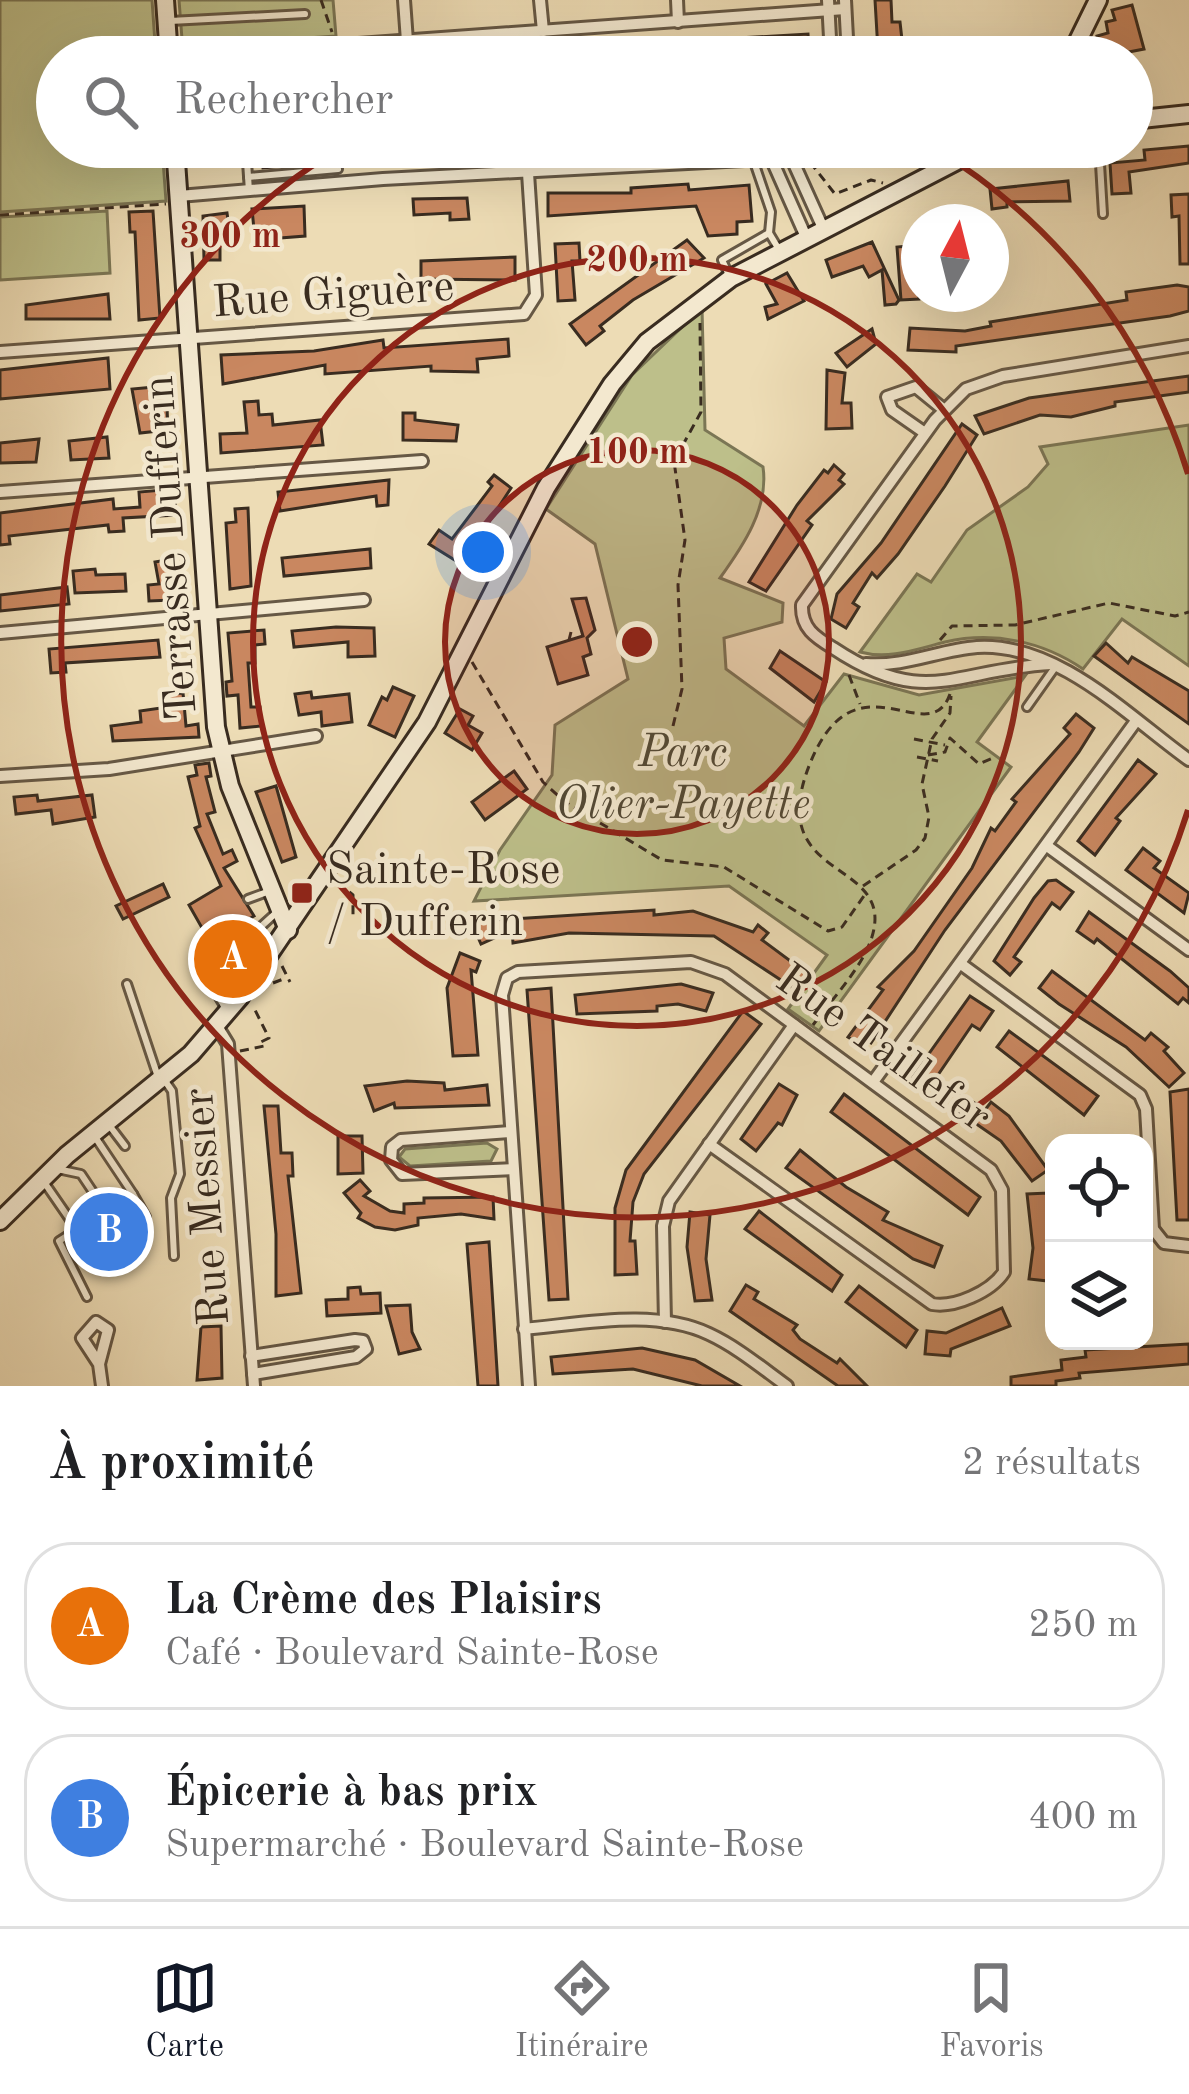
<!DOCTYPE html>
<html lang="fr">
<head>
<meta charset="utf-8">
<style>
	body { margin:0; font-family:"Old Standard TT",serif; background:#f6f6f6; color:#202124 }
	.controls { position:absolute; right:36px; bottom:36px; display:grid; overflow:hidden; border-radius:24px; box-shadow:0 12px 48px #0002 }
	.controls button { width:108px; height:108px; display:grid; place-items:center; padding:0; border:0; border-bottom:3px solid #e0e0e0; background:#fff; color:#202124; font:60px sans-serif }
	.compass { position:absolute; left:901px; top:204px; width:108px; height:108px; border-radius:50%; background:#fff; box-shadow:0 12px 48px #0002; rotate:7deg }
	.you { position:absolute; left:483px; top:552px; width:42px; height:42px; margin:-30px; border:9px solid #fff; border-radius:50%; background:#1a73e8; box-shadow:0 0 0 18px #1a73e833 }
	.badge { display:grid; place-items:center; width:78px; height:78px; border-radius:50%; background:#111827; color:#fff; font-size:39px; font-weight:700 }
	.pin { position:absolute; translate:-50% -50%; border:6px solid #fff; box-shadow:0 3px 12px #0006 }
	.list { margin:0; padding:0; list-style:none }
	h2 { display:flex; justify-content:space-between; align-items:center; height:156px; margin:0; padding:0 48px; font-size:51px }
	h2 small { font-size:39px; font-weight:400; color:#757577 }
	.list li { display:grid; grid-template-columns:78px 1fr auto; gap:36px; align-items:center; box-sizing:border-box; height:168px; margin:0 24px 24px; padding:0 24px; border:3px solid #e0e0e0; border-radius:48px }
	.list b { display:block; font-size:45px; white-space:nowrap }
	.list p { margin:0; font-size:39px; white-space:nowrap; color:#757577 }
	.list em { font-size:39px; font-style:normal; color:#757577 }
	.icon { flex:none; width:66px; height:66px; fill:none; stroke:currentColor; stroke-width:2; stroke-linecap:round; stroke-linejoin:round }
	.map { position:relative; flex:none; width:1189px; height:1386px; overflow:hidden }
	.search { position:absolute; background:#fff; box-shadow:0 12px 48px #0002; left:36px; right:36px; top:36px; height:132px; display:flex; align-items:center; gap:30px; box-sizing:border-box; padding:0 42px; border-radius:66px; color:#757577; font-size:45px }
	.sheet { height:540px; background:#fff }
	nav { display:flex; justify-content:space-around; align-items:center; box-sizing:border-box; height:168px; border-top:3px solid #e0e0e0; background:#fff; font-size:33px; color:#757577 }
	nav a { display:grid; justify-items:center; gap:6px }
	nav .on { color:#111827 }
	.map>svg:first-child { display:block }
	.green { fill:#bdbf8a; stroke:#7b7655; stroke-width:3 }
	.building { fill:#c98760; stroke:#392c20; stroke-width:3 }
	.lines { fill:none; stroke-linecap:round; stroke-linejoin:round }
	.lane-casing { stroke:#665845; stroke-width:12 }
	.street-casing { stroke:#665845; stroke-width:16 }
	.secondary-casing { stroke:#392c20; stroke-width:22 }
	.path { stroke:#392c20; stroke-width:3; stroke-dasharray:9 6; stroke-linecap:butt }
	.lane { stroke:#f3e8cf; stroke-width:6 }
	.street { stroke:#f3e8cf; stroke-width:10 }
	.secondary { stroke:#f3e8cf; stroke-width:16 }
	.ring { fill:none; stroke:#8f2418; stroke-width:6 }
	.poi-dot { fill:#8f2418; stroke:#f3e8cf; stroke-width:4.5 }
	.labels { text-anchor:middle; stroke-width:9; stroke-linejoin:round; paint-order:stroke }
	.street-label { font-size:45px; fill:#392c20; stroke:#f3e8cf }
	.park-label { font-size:45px; font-style:italic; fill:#534935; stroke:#f3e8cf }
	.poi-label { font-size:45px; fill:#392c20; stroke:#f3e8cf; text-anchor:start }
	.centre { fill:#8f2418; stroke:#f3e8cf; stroke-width:6 }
	.ring-label { font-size:36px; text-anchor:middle; font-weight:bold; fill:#8f2418; stroke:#f3e8cf; stroke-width:9; stroke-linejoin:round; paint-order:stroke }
</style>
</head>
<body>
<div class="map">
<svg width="1189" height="1386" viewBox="0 0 1189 1386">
	<rect width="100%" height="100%" fill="#eddcb5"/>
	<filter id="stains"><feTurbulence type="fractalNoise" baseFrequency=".00167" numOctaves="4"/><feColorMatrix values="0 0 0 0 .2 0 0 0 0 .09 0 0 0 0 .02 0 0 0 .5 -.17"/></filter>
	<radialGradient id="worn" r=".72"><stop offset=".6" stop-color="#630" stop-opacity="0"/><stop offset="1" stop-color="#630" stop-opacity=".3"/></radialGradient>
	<g class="green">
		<polygon points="0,0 152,0 156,57 57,57 57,147 162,147 166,201 0,212"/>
		<polygon points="179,0 333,0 336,36 192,46 182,39"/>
		<polygon points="107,211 110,273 0,280 0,217"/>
		<path d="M702 308 705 430 763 467C769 508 743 546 720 578L783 603 782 622 724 638 726 669 804 726 844 674 919 695 1025 676 977 742 1011 767 819 1031 788 1009 827 955 729 886 474 901 500 850 552 775 555 725 628 679 595 544 546 509 632 375Z"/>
		<path d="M1189 425V666L1122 619 1083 669C1042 641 993 631 945 642 917 649 889 660 860 652L917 574 931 582 967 530 1028 487 1048 464 1040 447Z"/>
		<polygon points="487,1143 497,1149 491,1161 410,1166 399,1157 405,1149"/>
	</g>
	<g class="building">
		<polygon points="875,0 891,0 892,22 900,22 903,49 878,51"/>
		<polygon points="1132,5 1144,49 1103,57 1097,36 1108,33 1106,22 1115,20 1112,10"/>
		<polygon points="808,34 809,49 715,57 599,57 598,46"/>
		<polygon points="1189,146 1189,163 1129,172 1131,193 1112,194 1110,163 1145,160 1144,150"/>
		<polygon points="261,147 332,147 334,162 263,168"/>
		<polygon points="1068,181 1070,201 1007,202 1007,207 992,209 990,189"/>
		<polygon points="688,184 689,190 749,185 752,221 737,222 737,234 708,236 696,206 548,216 548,193 631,193 631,188"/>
		<polygon points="1189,194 1189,264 1180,264 1179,216 1172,217 1171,195"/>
		<polygon points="467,198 469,219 450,220 450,213 414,215 413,199"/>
		<polygon points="304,206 305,236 255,240 252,209"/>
		<polygon points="153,211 160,318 139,320 135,232 130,232 129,212"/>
		<polygon points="227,213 229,227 220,228 220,260 204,260 203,216"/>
		<polygon points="687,240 704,258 633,300 600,326 604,331 586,345 570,324"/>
		<polygon points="872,242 899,300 896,304 885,305 882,270 869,277 863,266 832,277 826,260"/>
		<polygon points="579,243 580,261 572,261 575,300 558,301 555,244"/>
		<polygon points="919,245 919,299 901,300 897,247"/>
		<polygon points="515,257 515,280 421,279 421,261"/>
		<polygon points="787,273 804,301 768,319 765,307 777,304 766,284"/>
		<polygon points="1177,285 1189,287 1189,311 1170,316 956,346 956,352 908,350 910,328 965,331 991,326 990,322 1127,300 1126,292"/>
		<polygon points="108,294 110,319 26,319 26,305"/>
		<polygon points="872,329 876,344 847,367 836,353"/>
		<polygon points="508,339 509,356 477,359 478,372 431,371 431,366 325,374 325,365 223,384 221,355 314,351 383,340 384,348"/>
		<polygon points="108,358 110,389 0,399 0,370"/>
		<polygon points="827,370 845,373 842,403 851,403 852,428 826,429"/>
		<polygon points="1189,376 1189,392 1115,402 1115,406 1071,417 1040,415 984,434 975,416 1029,398"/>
		<polygon points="166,386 168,430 140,433 132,389"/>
		<polygon points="258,401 259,415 272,414 273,425 320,420 323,445 221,453 220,434 247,433 244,402"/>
		<polygon points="403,413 415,413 415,420 458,425 456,441 403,440"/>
		<polygon points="962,424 977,435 945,486 898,554 877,578 872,573 853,603 859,607 846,628 831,619 837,594 881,543"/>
		<polygon points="107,437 109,458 71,460 69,441"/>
		<polygon points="39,439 36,462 0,463 0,443"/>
		<polygon points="834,465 844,474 839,480 844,484 807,521 812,525 766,591 749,582 797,505 824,470 828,473"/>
		<polygon points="494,475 511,488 472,548 480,553 469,569 429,544 439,530 452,539 492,486 488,482"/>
		<polygon points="389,480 388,505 377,506 376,496 280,511 278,492"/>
		<polygon points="174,489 176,515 123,518 124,531 109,532 108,525 9,536 10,544 0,545 0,513 113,499 114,509 140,507 139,492"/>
		<polygon points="248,508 251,586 230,589 226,523 236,522 235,509"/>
		<polygon points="370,549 371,568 284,576 282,558"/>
		<polygon points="173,559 172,600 149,601 148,585 159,584 155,562"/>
		<polygon points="95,569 96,575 125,574 126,591 75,593 73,571"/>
		<polygon points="67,587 69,604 0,611 0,595"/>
		<polygon points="586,598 595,630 587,638 591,654 583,657 588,675 558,684 547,647 583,636 572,599"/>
		<polygon points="336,627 374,628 375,656 348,657 348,642 294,647 292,631"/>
		<polygon points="264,630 265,644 255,645 255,663 248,663 251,707 260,707 261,726 240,728 238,695 227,696 226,682 232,681 228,633"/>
		<polygon points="158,640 160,657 65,663 66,672 51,673 49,649"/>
		<polygon points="1106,643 1128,663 1132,657 1189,691 1189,724 1094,656"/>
		<polygon points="780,651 826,682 814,702 770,668"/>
		<polygon points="393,687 414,696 395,737 369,725 382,697 387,700"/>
		<polygon points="311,692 312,698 349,694 352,722 322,726 321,712 299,715 295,694"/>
		<polygon points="183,693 186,726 198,724 199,737 113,741 111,726 141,722 140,711 161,708 160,695"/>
		<polygon points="460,709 473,716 468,725 482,733 472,750 445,733"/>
		<polygon points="1076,714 1094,728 1079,752 945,930 871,1043 866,1040 862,1046 848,1037 883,990 878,987 914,951 972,868 991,828 995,831 1016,802 1012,799 1070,734 1064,728"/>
		<polygon points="1138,760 1156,774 1116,818 1120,821 1095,855 1078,841"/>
		<polygon points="209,763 211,776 206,777 215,812 207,814 223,854 232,850 237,861 224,868 254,916 232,929 239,973 228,979 214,932 206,935 189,905 221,886 195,828 200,826 188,777 197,775 195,765"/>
		<polygon points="514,771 527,789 485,820 472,802"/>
		<polygon points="276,786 296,857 282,862 256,792"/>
		<polygon points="37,795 38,801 92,795 95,817 53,824 51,810 16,814 14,797"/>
		<polygon points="1143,848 1160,861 1154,868 1189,893 1184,913 1126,870"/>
		<polygon points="1056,880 1073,892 1060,909 1052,903 1014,957 1021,962 1010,975 994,961 1034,898 1048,881"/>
		<polygon points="163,884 169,897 123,919 116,906"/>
		<polygon points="654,910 654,915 693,911 753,932 758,925 768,933 762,940 808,974 796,990 714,936 569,933 513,943 512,930 481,944 473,926 492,911 497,920"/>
		<polygon points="1089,912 1170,971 1189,988 1189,1003 1183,998 1178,1004 1097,939 1094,943 1077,931"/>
		<polygon points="460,953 480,961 476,972 471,970 478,1055 453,1056 447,988"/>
		<polygon points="1052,971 1145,1040 1151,1033 1168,1047 1164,1051 1184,1073 1169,1087 1126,1047 1059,1004 1039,988"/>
		<polygon points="681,984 713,993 706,1011 678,1004 657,1006 657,1011 577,1014 575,995"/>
		<polygon points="551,988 568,1299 549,1300 527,990"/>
		<polygon points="970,996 993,1011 980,1030 972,1025 925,1094 908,1083"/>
		<polygon points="743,1011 761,1024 644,1174 633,1202 630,1241 635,1241 637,1274 615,1275 615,1208 626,1170"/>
		<polygon points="1009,1031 1098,1096 1084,1115 997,1047"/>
		<polygon points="407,1081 444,1083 445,1090 487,1085 489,1105 395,1108 394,1103 374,1111 365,1086"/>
		<polygon points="779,1084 797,1095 782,1125 778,1123 756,1151 741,1139"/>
		<polygon points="1189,1089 1189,1220 1177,1220 1170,1092"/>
		<polygon points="844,1094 980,1197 968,1215 831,1112"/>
		<polygon points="961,1094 985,1110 991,1102 1009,1116 1048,1170 1032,1181 1001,1141 952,1107"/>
		<polygon points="264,1106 278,1106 281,1153 292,1153 293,1176 288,1176 301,1293 276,1296 276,1234"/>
		<polygon points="338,1136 362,1136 363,1173 338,1174"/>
		<polygon points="800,1150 846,1187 888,1212 883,1220 942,1246 934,1267 913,1259 786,1168"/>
		<polygon points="360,1180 370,1191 364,1196 390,1211 404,1213 404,1204 424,1203 424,1198 493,1197 494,1219 461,1214 418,1218 418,1225 395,1230 375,1227 358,1218 361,1213 344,1193"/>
		<polygon points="1048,1193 1051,1259 1048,1281 1029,1279 1033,1248 1027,1194"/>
		<polygon points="130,1205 150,1239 98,1268 80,1237"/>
		<polygon points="759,1211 842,1275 832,1291 745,1229"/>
		<polygon points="690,1212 710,1215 706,1259 712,1300 695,1301 687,1247"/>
		<polygon points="489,1242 498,1386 478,1386 467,1244"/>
		<polygon points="746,1285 758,1292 754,1299 797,1325 793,1330 800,1339 837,1363 840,1359 867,1386 838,1386 730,1311"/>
		<polygon points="859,1286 917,1330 906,1347 846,1302"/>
		<polygon points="360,1287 361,1294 380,1293 381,1313 327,1316 326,1300 348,1299 348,1288"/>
		<polygon points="410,1305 412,1332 420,1349 399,1354 386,1306"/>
		<polygon points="1002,1308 1010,1326 951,1349 950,1356 925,1354 927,1331 946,1333"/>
		<polygon points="221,1326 222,1378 197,1380 201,1327"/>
		<polygon points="1189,1344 1189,1364 1079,1373 1080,1378 1056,1381 1056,1386 1011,1386 1011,1377 1062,1370 1061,1360 1086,1357 1085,1350"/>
		<polygon points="642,1348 695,1360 740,1386 702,1386 633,1369 553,1374 551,1357"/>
	</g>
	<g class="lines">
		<defs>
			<g id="lane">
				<polyline points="170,21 305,14"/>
				<polyline points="246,147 249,191"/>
				<polyline points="1099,147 1103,214"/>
				<polyline points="754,162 771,212 769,233"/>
				<polyline points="248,177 338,169"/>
				<polyline points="729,275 722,260 769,233 778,248"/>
				<polyline points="1027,707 1056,666"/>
				<polyline points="248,899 267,892"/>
				<polyline points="212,958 217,994 227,1011"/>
				<polyline points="261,961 254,951 255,932 277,912"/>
				<polyline points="127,984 158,1077"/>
				<polyline points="163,1078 172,1091 180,1174 171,1198 174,1256"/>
				<polyline points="109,1125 125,1146"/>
				<polyline points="57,1169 81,1174 105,1210"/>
				<polyline points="44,1182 75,1227"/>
				<polyline points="133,1194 146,1217"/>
				<polyline points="87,1297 59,1241 133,1194 93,1134"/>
			</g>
			<g id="street">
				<polyline points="404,0 407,41"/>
				<polyline points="540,0 543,31"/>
				<polyline points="677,0 678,22"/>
				<polyline points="828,0 831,57"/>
				<polyline points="845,0 848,57"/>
				<polyline points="176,57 845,9"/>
				<polyline points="791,157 823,228"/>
				<polyline points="771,158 806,237"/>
				<polyline points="179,196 383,179 781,158 847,147"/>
				<polyline points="0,352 524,314 536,295 528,173"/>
				<polyline points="925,433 892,410 887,397 916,387 943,409"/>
				<polyline points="0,492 422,461"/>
				<polyline points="0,633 364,600"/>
				<path d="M866 664C905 667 939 650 977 647 1057 642 1129 717 1189 760"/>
				<path d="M1051 664C955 669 926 710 833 648 815 637 801 628 802 605L935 420 966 389 1003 376 1189 346"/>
				<polyline points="0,776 109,769 316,736"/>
				<polyline points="1047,846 1189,950"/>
				<polyline points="961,964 1140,1095 1146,1109 1153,1229 1164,1243 1189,1246"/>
				<polyline points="217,1026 228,1044 254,1386"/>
				<polyline points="873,1082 1136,721"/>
				<polyline points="511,1132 401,1140 392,1147 391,1160 402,1174 513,1169"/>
				<polyline points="665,1322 663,1226 669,1201 794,1025"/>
				<path d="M524 1329C582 1324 654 1308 709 1334 737 1347 762 1368 787 1386"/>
				<polyline points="251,1356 355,1340 363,1341 366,1349 356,1357 253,1374"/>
				<polyline points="99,1364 82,1338 96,1322 108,1330 99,1364 102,1386"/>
				<path d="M529 1386 502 995 507 978 518 972 691 962 725 974 991 1170 1002 1190 1004 1272C991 1292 954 1308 932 1304L709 1144"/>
			</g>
			<g id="secondary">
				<polyline points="165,0 169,57"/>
				<polyline points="1070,57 1098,0"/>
				<polyline points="1132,120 1189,114"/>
				<polyline points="175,147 216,727 230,786 288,930"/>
				<polyline points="0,1221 67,1155 191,1054 240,997 427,722 546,488 612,384 647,342 731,278 984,147"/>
			</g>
		</defs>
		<use href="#lane" class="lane-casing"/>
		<use href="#street" class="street-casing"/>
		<use href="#secondary" class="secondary-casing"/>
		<g class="path">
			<polyline points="321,0 332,32"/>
			<polyline points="810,162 835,194 871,180 883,183"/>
			<polyline points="0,215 166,204"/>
			<polyline points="569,640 571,632"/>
			<polyline points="940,640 952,626 1015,625 1109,603 1175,616 1189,612"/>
			<polyline points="472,662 543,782 565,802 662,860 724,867 828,931 842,927 866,893"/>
			<polyline points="849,675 860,704"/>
			<polyline points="673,726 682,689 678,585 685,540 674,461 701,412 700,323"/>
			<polyline points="914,739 945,745"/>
			<polyline points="928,755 945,752 950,738 979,764 995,757"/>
			<polyline points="917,757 938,761"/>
			<polyline points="338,882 353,895 353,920"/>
			<polyline points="863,886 916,850 925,838 929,817 922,784 932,739 950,713 951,696"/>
			<polyline points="282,966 290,982"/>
			<polyline points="273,983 286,978"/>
			<path d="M813 1025C832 999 860 970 871 940 900 855 759 886 811 761 857 651 929 753 950 694"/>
			<polyline points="240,1051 264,1046 261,1042 269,1038 253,1006"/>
		</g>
		<use href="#lane" class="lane"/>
		<use href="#street" class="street"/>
		<use href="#secondary" class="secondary"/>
	</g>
	<circle cx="637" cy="642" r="192" fill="#8f2418" fill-opacity=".12"/>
	<g class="ring">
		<circle cx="637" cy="642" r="192"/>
		<circle cx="637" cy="642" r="384"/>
		<path d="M1188 810A576 576 0 1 1 340 148M934 148A576 576 0 0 1 1188 474"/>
	</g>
	<rect class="poi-dot" x="290" y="881" width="24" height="24" rx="6"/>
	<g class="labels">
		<g class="street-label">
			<text transform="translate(333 292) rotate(-4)" y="16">Rue Giguère</text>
			<text transform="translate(168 548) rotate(-94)" y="16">Terrasse Dufferin</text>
			<text transform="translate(885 1046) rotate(36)" y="16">Rue Taillefer</text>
			<text transform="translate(204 1207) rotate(-94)" y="16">Rue Messier</text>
		</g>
		<g class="park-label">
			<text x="683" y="766">Parc<tspan x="683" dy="52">Olier-Payette</tspan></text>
		</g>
		<g class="poi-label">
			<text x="326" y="883">Sainte-Rose<tspan x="326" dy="52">/ Dufferin</tspan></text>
		</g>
	</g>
	<circle cx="637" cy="642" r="18" class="centre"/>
	<g class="ring-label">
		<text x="230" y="247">300 m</text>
		<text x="637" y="271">200 m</text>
		<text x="637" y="463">100 m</text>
	</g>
	<rect width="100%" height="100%" filter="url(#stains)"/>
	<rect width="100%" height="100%" fill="url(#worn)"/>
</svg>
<div class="controls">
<button><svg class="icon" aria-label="locate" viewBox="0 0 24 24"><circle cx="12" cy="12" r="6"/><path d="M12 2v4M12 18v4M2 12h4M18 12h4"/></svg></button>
<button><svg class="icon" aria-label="layers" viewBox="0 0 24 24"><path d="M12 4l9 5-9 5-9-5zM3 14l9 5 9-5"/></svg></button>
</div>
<svg class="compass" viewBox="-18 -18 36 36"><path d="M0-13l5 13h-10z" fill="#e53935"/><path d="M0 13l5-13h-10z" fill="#757577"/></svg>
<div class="you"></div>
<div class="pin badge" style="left:233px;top:959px;background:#e8710a">A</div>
<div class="pin badge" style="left:109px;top:1232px;background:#3f7fe0">B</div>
<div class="search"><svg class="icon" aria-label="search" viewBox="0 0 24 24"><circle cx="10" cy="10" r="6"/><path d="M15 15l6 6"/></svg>Rechercher</div>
</div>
<section class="sheet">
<h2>À proximité<small>2 résultats</small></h2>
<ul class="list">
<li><span class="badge" style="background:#e8710a">A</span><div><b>La Crème des Plaisirs</b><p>Café · Boulevard Sainte-Rose</p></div><em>250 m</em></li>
<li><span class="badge" style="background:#3f7fe0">B</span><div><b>Épicerie à bas prix</b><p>Supermarché · Boulevard Sainte-Rose</p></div><em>400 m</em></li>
</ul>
</section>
<nav>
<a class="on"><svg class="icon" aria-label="map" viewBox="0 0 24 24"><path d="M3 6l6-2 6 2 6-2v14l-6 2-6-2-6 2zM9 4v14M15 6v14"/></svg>Carte</a>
<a><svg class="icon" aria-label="directions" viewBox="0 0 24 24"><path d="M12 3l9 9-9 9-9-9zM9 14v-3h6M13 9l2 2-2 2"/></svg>Itinéraire</a>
<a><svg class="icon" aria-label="saved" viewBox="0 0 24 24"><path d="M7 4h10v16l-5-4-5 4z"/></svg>Favoris</a>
</nav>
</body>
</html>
